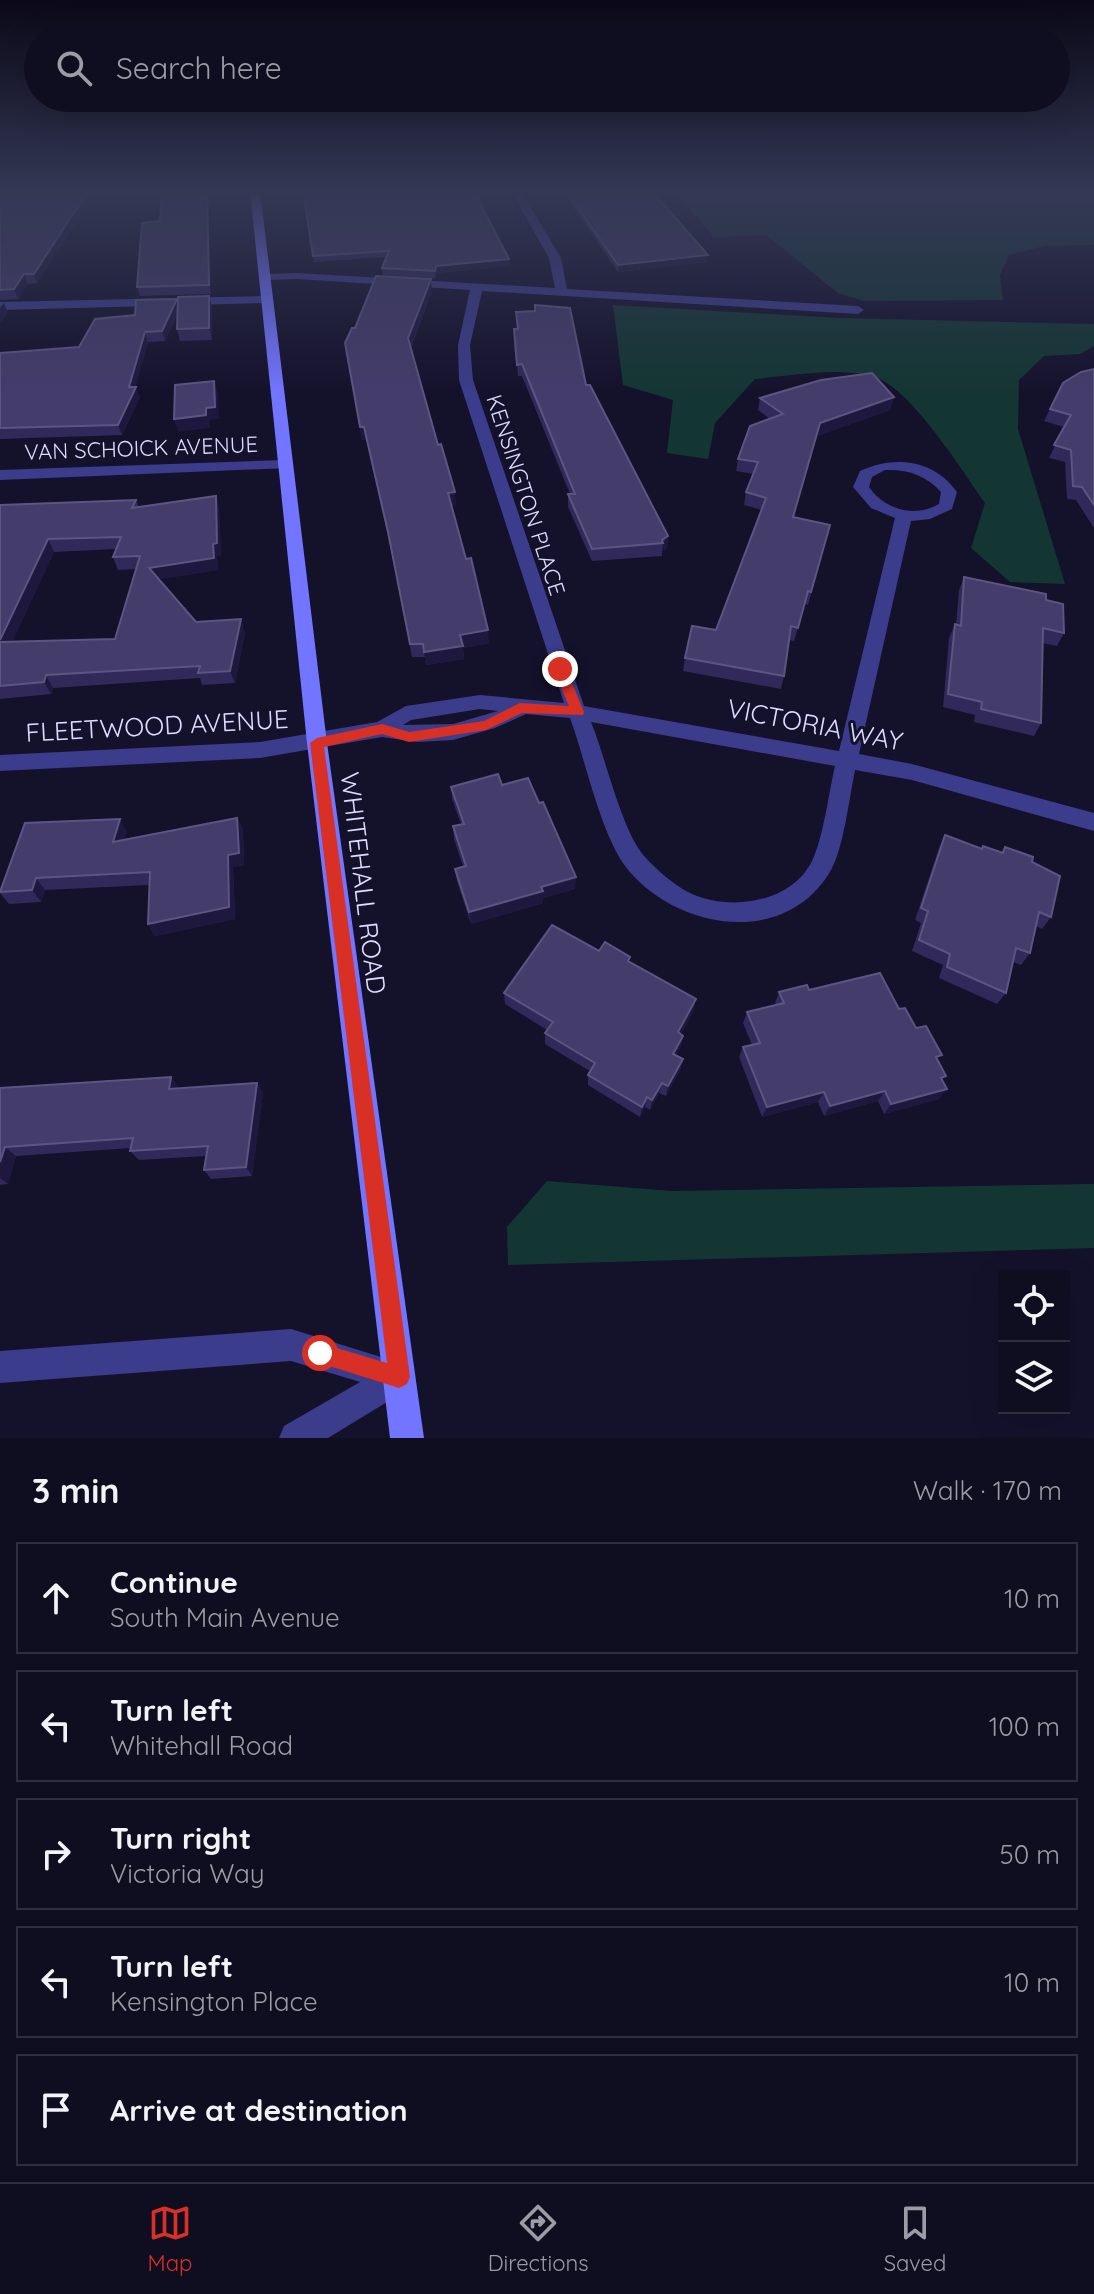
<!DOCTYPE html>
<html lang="en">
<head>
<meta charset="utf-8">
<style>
	body { margin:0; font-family:Quicksand,sans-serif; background:#1d1b2d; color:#f1f3f6 }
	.controls { position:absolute; right:24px; bottom:24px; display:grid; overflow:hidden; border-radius:0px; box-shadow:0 8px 32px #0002 }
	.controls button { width:72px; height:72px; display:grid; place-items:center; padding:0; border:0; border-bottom:2px solid #2f2d3e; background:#0f0d20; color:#f1f3f6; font:40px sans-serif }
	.stop { position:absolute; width:24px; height:24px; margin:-18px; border:6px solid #d93025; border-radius:50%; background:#fff }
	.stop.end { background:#d93025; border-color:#fff; box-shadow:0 2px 8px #0008 }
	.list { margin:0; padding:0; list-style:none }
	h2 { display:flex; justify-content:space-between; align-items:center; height:104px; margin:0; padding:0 32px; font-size:34px }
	h2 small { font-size:26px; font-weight:400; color:#9b9ca5 }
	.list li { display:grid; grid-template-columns:52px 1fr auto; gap:24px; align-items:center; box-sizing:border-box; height:112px; margin:0 16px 16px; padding:0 16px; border:2px solid #2f2d3e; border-radius:0px }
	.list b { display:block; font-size:30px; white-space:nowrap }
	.list p { margin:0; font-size:26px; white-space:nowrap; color:#9b9ca5 }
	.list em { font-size:26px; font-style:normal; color:#9b9ca5 }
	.icon { flex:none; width:44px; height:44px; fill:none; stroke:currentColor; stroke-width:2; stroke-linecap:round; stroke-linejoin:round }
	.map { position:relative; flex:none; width:1094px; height:1438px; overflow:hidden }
	.search { position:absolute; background:#0f0d20; box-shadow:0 8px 32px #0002; left:24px; right:24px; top:24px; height:88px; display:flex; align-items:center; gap:20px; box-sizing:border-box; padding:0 28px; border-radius:44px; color:#9b9ca5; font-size:30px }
	.sheet { height:744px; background:#0f0d20 }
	nav { display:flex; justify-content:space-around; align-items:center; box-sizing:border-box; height:112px; border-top:2px solid #2f2d3e; background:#0f0d20; font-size:22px; color:#9b9ca5 }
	nav a { display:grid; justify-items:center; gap:4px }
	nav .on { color:#d93025 }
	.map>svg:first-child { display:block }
	.green { fill:#143633 }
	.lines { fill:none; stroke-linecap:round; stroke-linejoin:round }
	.street { fill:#3b3c8b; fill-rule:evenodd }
	.secondary { fill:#7275ff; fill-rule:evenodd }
	.wall { fill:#312959; fill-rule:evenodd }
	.shaded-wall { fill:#1e183f }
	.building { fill:#443c6b; stroke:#5c5582; stroke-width:2 }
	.route { fill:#d93025 }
	.labels { text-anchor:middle; stroke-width:6; stroke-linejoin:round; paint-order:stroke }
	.far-street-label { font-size:22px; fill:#dedbff; stroke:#14112b }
	.street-label { font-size:26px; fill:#dedbff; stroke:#14112b }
</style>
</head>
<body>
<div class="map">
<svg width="1094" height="1438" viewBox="0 0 1094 1438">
	<rect width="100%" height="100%" fill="#14112b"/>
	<g class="green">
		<polygon points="675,191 1094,191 1094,245 1045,246 1009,255 1000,275 1003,300 864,301 838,293 766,235 714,237"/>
		<path d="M613 305 839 318 1094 324V346L1080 354 1044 356 1019 380 1018 429 1065 584 1010 582 971 548 985 503C963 472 909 385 872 376 835 367 792 376 755 379L715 423 708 459 667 453 673 400 623 385Z"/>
		<polygon points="547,1181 672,1191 1094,1184 1094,1248 508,1265 507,1227"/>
	</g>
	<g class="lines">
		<g class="street">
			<path d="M511 191H521L561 258 567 289 858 306 864 310 858 314 482 291 470 345 473 380 584 706 839 751 895 518 871 508 853 487 860 471C894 455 934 459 957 492L952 509 930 519 911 521 859 754 912 764 1094 813V831L912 780 855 770C850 795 843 850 831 870 787 947 680 931 629 871 601 838 586 761 570 718L526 714 495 728 453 740 417 742 382 737 260 758 0 771V755L260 742 377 722 406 706 480 695 564 703 459 380 458 345 470 290 297 279 264 280 258 277 264 274 297 273 555 288 549 258ZM885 470C907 469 926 475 941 492L939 504C915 518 885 510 869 487L872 477ZM480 709 498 711 453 724 403 725 411 720ZM591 722 835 766C829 792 823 839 812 861 791 904 727 912 688 892 674 885 656 869 645 857 621 830 606 758 591 722Z"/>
			<polygon points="270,296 272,299 266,303 0,310 0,302"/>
			<polygon points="284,460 289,462 289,468 0,480 0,470"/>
			<polygon points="291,1329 410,1366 415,1377 410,1388 328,1438 279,1438 284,1426 360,1382 291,1361 0,1383 0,1351"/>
		</g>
		<polygon class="secondary" points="250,191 260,191 327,743 424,1438 390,1438 307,743"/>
	</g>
	<g class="wall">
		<polygon points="0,191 109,196 92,198 37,283 28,284 18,299 0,300"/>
		<polygon points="208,191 211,294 140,296 137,287 160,221"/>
		<polygon points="303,191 509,259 510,266 437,273 435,278 383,275 382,268 386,257 314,262"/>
		<polygon points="562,191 652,191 707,262 618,272"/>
		<polygon points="432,291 411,347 438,445 456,505 451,506 489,643 463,648 464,659 426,665 425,657 412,657 390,545 366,439 362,440 345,343 355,328"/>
		<polygon points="209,296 212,307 212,340 180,341 177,329 177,315 165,341 148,342 135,387 140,397 122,435 0,439 0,353 79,347 135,315 177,299"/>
		<polygon points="516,312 586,385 668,536 667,548 662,551 662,556 592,561 568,507 568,494 570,494 522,376 518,376 514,329 517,329"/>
		<polygon points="1094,369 1094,528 1076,500 1067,499 1065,462 1049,458 1064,427 1044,421 1050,409"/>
		<polygon points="894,397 890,410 817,436 794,517 830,525 808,605 805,604 794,641 789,640 784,676 781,689 683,671 685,658 716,630 762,510 744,505 746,492 753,474 736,471 738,459 770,419 758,410 760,398"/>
		<path d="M216 496 219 509 221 556H217L218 570 159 579 196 622 245 632 235 683 202 685 200 678 53 688 51 694 0 699V505L136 500 139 507ZM116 549 113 557 118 570 136 569 115 639 12 641 54 552Z"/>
		<polygon points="964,577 1046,600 1064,633 1057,646 1042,643 1041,723 1034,736 974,722 975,715 943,707 949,638 955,624 956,625 959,590"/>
		<polygon points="502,785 575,889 543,898 543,903 471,924 457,881 455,869 463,866 454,839 453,826 461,824 452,799 451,787"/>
		<polygon points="237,818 243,830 244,865 233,867 235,919 155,936 148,924 149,885 45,890 41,902 9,904 0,893 0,889 127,832 124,839"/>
		<polygon points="945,835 981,849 983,846 1001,852 1005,847 1032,862 1051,917 1042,929 1036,926 1030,953 1021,965 1013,962 1006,993 997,1004 939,978 943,965 912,951 921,923 915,920 939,848"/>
		<polygon points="599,951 630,962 694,1010 681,1034 683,1036 681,1046 676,1055 683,1059 680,1070 666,1096 659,1093 650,1110 645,1107 640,1117 588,1085 588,1075 590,1071 545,1044 545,1033 547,1030 505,1004 504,993"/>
		<polygon points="809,990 899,1009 916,1028 938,1061 943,1080 939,1099 884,1114 878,1101 824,1116 818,1102 762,1117 739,1057 743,1047 752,1045 743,1023 747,1012 776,1005 775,1003 779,992"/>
		<polygon points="257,1083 263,1093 252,1176 211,1179 204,1170 206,1156 139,1160 130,1151 131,1148 16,1156 8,1184 0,1185 0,1088 179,1088"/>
	</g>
	<g class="shaded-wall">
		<polygon points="88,191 110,191 109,196 92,198 37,283 34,274"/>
		<polygon points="207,191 208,191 211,294 209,285"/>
		<polygon points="708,255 707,262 618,272 618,265"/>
		<polygon points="509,259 510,266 437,273 435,278 435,271 436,266"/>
		<polygon points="24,274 28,284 18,299 14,289"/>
		<polygon points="431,279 432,291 409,350 408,338"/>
		<polygon points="209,296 212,307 212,340 209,328"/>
		<polygon points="177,299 180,308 165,341 162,331"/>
		<polygon points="4,303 8,313 0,324 0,308"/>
		<polygon points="145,332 148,342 134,392 136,387 140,397 122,435 118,425"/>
		<polygon points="214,381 218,393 219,419 210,420 210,428 178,432 174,419"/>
		<polygon points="894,397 890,410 817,436 820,423"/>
		<polygon points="360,427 364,427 366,439 362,440"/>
		<polygon points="455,492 456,505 449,506 448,493"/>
		<polygon points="216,496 219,509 221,556 217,556 218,570 154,580 149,568 213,544"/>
		<polygon points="668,536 667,548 662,551 663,543 662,540"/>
		<polygon points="48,539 54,552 7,654 0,643 0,640"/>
		<polygon points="241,619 245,632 235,683 230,671"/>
		<polygon points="488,630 489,643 463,648 464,659 426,665 424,652 460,635"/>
		<polygon points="46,675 53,688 51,694 44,682"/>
		<polygon points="237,818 243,830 244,865 233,867 235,919 155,936 148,924 228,855"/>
		<polygon points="120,819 127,832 120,854 113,842"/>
		<polygon points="576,877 575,889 543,898 543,903 471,924 469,912 541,887"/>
		<polygon points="36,878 45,890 41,902 32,890"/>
		<polygon points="696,999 694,1010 676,1043 678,1032"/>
		<polygon points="683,1036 681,1046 671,1064 673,1054"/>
		<polygon points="683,1059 680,1070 666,1096 668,1086"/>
		<polygon points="171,1077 179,1087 176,1099 169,1089"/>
		<polygon points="257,1083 263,1093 252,1176 246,1167"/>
		<polygon points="662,1083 659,1093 650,1110 652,1100"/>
		<polygon points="947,1089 939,1099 884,1114 891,1104"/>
		<polygon points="885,1091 878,1101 824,1116 830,1106"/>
		<polygon points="824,1092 818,1102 762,1117 767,1107"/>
		<polygon points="647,1097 645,1107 640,1117 642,1107"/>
		<polygon points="5,1147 16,1156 8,1184 0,1178 0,1162"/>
	</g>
	<g class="building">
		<polygon points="0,191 88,191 34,274 24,274 14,289 0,290"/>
		<polygon points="162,191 207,191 209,285 137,287 142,223 160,221"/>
		<polygon points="303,191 474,191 509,259 436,266 435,271 382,268 389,251 313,256"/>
		<polygon points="566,191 652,191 708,255 618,265"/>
		<polygon points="376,276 431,279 408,338 438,445 441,444 455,492 448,493 466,559 471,558 488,630 460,635 463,646 424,652 423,644 410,644 388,532 364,427 360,427 345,343 352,328 355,328"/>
		<polygon points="209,296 209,328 177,329 178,297"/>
		<polygon points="177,299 162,331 145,332 129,387 136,387 118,425 0,428 0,353 79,347 95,319 135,315 136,300"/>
		<polygon points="535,305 570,308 586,385 590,385 668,536 662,540 663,543 592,549 568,494 575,494 522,364 517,365 514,329 518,329 516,312 535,311"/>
		<polygon points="1094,369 1094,505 1082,487 1073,486 1071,450 1054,445 1071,415 1050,409 1063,383 1081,372"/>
		<polygon points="872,373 894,397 820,423 793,517 830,525 811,592 808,591 798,628 791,626 784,676 685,658 692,626 716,630 766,498 746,492 758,462 738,459 750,426 783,414 760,398 821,380"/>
		<polygon points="214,381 215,407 206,408 206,415 174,419 175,385"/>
		<polygon points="216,496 217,543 213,544 214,558 149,568 196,622 241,619 230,671 198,673 200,666 46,675 44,682 0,686 0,642 115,639 140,556 113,557 121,537 48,539 0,640 0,505 136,500 132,508"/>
		<polygon points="964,577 1046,594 1046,600 1063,604 1064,633 1043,628 1041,723 981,709 982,702 948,694 955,624 961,626"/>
		<polygon points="498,774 502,785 528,778 539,803 543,802 576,877 541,887 543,891 469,912 455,869 466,866 453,826 464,824 451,787"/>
		<polygon points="237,818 239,853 228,855 229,907 148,924 150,872 36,878 32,890 0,892 25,823 120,819 113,842"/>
		<polygon points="945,835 982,849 983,846 1003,853 1005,847 1033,857 1032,862 1060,876 1051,917 1039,912 1030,953 1016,948 1006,993 947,967 950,954 919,940 928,911 921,908"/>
		<polygon points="552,925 599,951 605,942 630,957 628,961 696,999 678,1032 683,1036 673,1054 683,1059 668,1086 662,1083 652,1100 647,1097 642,1107 588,1075 595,1063 545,1033 553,1022 504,993"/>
		<polygon points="880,973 899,1009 905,1008 916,1028 926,1026 942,1055 936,1057 946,1076 941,1078 947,1089 891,1104 885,1091 830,1106 824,1092 767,1107 743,1047 760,1043 747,1012 784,1003 779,992 807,985 809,990"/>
		<polygon points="171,1077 169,1089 257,1083 246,1167 204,1170 208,1146 130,1151 133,1138 5,1147 0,1162 0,1088"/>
	</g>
	<linearGradient id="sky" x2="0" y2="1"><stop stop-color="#0b0918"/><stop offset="0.49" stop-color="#343855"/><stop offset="1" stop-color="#343855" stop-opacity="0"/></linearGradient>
	<rect width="1094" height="393" fill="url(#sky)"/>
	<polygon class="route" points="560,665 566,669 584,712 583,715 522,713 486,730 409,742 382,734 324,747 410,1377 407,1384 399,1388 320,1363 313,1360 310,1353 313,1346 320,1343 387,1363 310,743 317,738 382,724 409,732 484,721 520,703 569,706 553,669"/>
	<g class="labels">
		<g class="far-street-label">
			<text transform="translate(141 448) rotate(-2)" y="8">VAN SCHOICK AVENUE</text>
			<text transform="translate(526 495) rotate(72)" y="8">KENSINGTON PLACE</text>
		</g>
		<g class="street-label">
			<text transform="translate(815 725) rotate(11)" y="9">VICTORIA WAY</text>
			<text transform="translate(157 726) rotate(-3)" y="9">FLEETWOOD AVENUE</text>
			<text transform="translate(363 883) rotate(83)" y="9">WHITEHALL ROAD</text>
		</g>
	</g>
</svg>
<div class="controls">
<button><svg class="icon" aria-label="locate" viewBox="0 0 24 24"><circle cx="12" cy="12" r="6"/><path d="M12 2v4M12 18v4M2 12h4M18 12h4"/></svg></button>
<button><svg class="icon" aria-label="layers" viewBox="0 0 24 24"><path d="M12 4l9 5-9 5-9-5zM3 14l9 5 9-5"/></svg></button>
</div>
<div class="stop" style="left:320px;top:1353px"></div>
<div class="stop end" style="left:560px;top:669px"></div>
<div class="search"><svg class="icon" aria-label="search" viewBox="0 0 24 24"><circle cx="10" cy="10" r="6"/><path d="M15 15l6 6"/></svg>Search here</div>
</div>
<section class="sheet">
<h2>3 min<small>Walk · 170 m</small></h2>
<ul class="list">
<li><svg class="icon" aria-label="ahead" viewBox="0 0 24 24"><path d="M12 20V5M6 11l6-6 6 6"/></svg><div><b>Continue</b><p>South Main Avenue</p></div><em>10 m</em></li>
<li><svg class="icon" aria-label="left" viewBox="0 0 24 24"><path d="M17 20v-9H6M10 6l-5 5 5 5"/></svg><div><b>Turn left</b><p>Whitehall Road</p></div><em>100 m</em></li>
<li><svg class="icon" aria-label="right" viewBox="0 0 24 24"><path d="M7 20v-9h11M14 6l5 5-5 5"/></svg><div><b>Turn right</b><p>Victoria Way</p></div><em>50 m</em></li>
<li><svg class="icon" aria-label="left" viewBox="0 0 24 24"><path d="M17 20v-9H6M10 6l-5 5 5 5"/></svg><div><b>Turn left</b><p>Kensington Place</p></div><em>10 m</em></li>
<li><svg class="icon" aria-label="arrive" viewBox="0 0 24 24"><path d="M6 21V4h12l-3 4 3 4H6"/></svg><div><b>Arrive at destination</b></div></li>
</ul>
</section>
<nav>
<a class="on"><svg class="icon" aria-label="map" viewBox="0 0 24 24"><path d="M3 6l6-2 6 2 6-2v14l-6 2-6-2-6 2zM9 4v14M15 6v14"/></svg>Map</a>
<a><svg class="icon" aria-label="directions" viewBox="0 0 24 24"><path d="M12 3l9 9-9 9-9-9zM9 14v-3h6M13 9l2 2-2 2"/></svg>Directions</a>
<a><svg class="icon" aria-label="saved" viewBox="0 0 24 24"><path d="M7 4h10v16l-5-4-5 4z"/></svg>Saved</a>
</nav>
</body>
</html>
